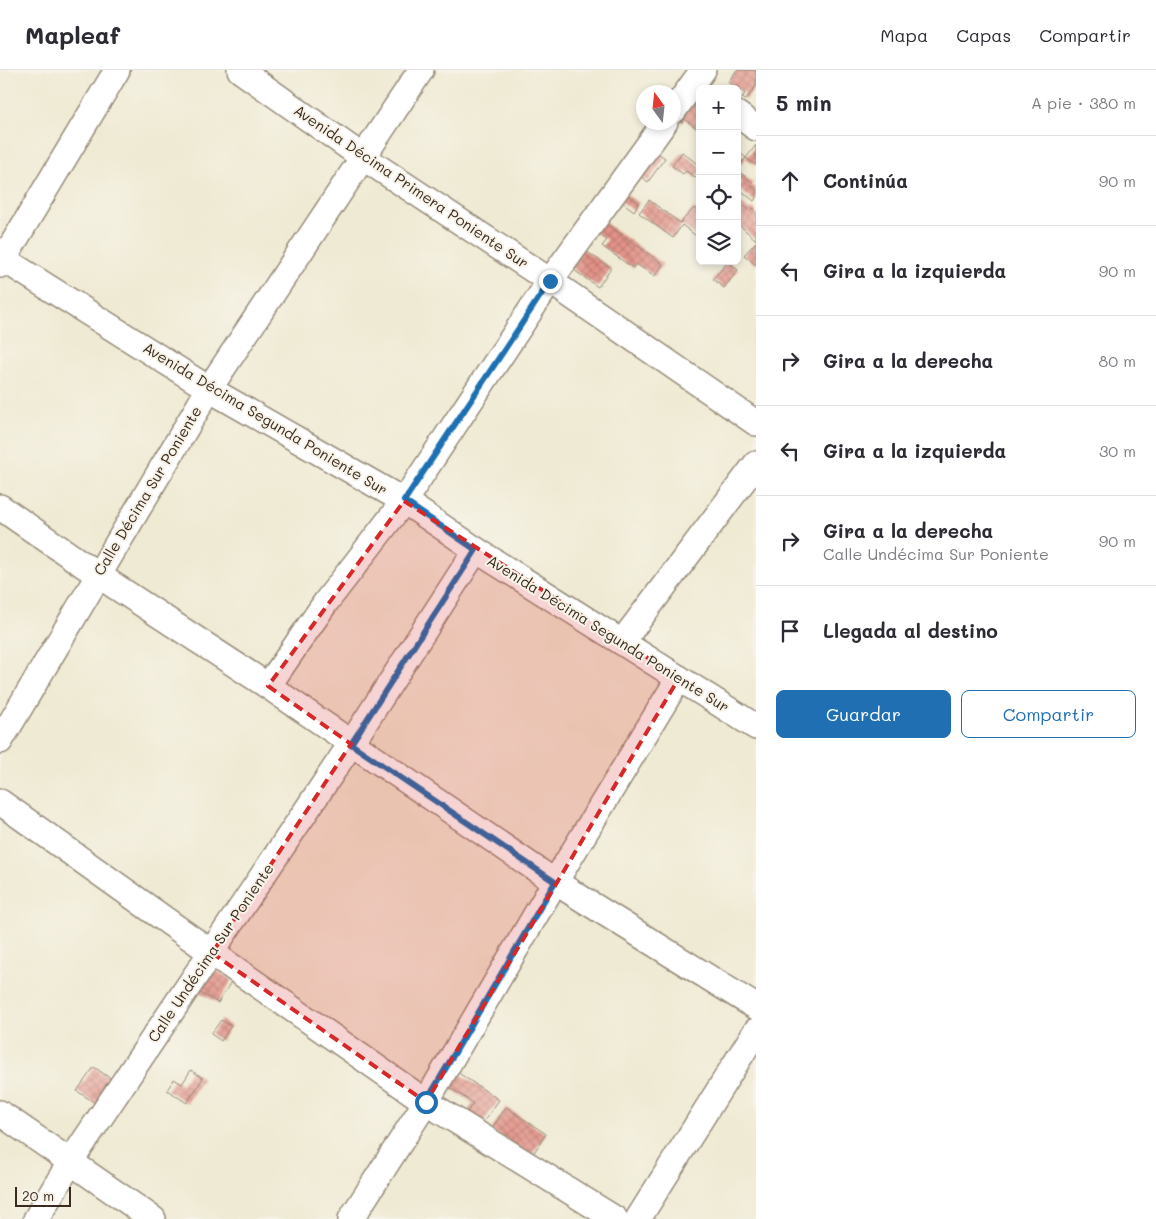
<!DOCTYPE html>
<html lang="es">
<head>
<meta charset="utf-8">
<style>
	body { margin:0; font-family:Mali,sans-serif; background:#f2f2f3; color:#2b2b33 }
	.controls { position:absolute; right:15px; top:15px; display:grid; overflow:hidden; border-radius:8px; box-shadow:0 2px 8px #0003 }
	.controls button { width:45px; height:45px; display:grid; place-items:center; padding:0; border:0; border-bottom:1px solid #e1e1e2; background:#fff; color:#2b2b33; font:25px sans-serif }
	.compass { position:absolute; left:636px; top:15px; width:45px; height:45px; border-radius:50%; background:#fff; box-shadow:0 2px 8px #0003; rotate:345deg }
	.scale { position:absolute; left:15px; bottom:12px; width:56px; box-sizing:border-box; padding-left:5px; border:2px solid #3b2a1e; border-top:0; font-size:14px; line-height:18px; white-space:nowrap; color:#3b2a1e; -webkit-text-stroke:4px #f7f3e8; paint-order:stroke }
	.stop { position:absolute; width:15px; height:15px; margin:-11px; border:4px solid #1f6fb2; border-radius:50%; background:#fff }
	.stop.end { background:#1f6fb2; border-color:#fff; box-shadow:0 1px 5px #0008 }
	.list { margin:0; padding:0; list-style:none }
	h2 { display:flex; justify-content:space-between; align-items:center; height:65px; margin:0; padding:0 20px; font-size:21px }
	h2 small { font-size:16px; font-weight:400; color:#7c7c81 }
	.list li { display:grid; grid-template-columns:32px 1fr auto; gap:15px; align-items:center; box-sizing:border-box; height:90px; padding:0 20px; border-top:1px solid #e1e1e2 }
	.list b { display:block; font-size:19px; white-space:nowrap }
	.list p { margin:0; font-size:16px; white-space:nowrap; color:#7c7c81 }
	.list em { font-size:16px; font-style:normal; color:#7c7c81 }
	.actions { display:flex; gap:10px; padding:15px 20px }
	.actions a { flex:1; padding:11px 0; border:1px solid #1f6fb2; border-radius:8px; text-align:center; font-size:18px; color:#1f6fb2 }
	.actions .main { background:#1f6fb2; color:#fff }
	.icon { flex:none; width:28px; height:28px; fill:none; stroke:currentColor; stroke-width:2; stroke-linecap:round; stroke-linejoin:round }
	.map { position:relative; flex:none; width:756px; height:1149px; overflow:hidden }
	header { display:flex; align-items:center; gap:30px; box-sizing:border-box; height:70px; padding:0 25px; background:#fff; border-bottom:1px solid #e1e1e2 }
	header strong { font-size:24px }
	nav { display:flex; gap:28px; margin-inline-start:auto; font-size:18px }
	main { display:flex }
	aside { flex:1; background:#fff }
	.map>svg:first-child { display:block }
	.building { fill:url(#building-cross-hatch) }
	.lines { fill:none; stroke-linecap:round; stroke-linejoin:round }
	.minor-casing { stroke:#958a78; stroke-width:28 }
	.minor { stroke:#fff; stroke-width:25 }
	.route { stroke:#1f6fb2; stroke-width:6 }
	.marked { fill:#d62828; fill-opacity:0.2; stroke:#d62828; stroke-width:4; stroke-dasharray:10 6; stroke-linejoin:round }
	.labels { text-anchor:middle; stroke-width:4; stroke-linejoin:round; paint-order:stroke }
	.street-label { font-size:15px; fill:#3b2a1e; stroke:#f7f3e8 }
</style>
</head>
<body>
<header>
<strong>Mapleaf</strong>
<nav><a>Mapa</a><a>Capas</a><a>Compartir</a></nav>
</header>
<main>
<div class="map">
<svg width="756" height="1149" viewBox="0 0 756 1149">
	<defs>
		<pattern id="building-cross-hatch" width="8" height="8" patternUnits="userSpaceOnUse" patternTransform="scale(1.25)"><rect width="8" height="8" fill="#e49389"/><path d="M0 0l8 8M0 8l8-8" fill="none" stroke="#ba786f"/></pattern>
	</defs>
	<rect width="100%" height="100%" fill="#f7f3e8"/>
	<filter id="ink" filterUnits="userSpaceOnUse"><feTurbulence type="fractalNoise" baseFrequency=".02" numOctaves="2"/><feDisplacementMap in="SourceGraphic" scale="10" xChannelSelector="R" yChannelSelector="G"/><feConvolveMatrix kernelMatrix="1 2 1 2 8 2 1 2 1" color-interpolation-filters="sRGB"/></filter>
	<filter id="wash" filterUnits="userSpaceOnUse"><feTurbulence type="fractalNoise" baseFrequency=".0096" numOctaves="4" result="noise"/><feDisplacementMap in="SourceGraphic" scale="20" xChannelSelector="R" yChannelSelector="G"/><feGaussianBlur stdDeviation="1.12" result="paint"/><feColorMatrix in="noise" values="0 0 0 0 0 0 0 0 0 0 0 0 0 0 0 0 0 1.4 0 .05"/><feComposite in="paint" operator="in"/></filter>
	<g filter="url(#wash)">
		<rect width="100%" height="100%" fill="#efead3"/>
		<g id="blocks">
			<g class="building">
				<polygon points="737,0 756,0 756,16 746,30 742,28 745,23 728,12"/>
				<polygon points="688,26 700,35 700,64 697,62 699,60 684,49 682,53 674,47"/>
				<polygon points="756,75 756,95 746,88"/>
				<polygon points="650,78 665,88 648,112 634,102"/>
				<polygon points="737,80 746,88 737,99"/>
				<polygon points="682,82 700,96 700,102 696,108 686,101 683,104 672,96"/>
				<polygon points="737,100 753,113 751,115 756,119 756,128 754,131 738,118 742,113 737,109"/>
				<polygon points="622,122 639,133 634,141 617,128"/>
				<polygon points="649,130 680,153 694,138 700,143 700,169 682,155 673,168 639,143"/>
				<polygon points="739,131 750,141 753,138 756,141 756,170 737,153"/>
				<polygon points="600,149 663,194 655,206 636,194 633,198 602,176 607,170 592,160"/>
				<polygon points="756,172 756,195 744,185"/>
				<polygon points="581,178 611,198 598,217 568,196"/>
				<polygon points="728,192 738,200 724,218 713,209"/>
				<polygon points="214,899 232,910 218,933 199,922"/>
				<polygon points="221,950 231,956 221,971 211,964"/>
				<polygon points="94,997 114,1011 98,1035 77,1021"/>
				<polygon points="191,1000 203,1008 187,1033 167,1020 174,1009 182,1014"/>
				<polygon points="457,1002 499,1030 481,1055 466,1044 473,1033 447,1016"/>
				<polygon points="506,1037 546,1064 531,1087 491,1060"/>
			</g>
		</g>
	</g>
	<g filter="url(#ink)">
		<use href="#blocks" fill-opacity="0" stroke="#958a78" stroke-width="1"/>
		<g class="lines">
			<defs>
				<g id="minor">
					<polyline points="240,0 364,88 550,211 756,353"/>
					<polyline points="674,40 703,0"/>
					<polyline points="737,44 756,58"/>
					<polyline points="0,187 209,319 404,431 476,480 756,657"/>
					<polyline points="0,195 117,0"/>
					<polyline points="0,437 98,505 268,616 555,812 756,937"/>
					<polyline points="622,572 756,394"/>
					<polyline points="268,616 326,532 404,431 550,211 665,52"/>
					<polyline points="0,671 209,319 421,0"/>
					<polyline points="0,732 212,883 426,1032 615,1149"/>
					<polyline points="0,1043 153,1149"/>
					<polyline points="36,1149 71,1091 351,674 476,480"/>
					<polyline points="351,1149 426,1032 555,812 679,608"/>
					<polyline points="638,1149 756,961"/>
				</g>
			</defs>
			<use href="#minor" class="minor-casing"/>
			<use href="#minor" class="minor"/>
		</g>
	</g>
	<g class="lines" filter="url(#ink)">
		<polyline class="route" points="426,1032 555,812 351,674 476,480 404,431 550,211"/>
	</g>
	<path class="marked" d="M404 431 679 608 426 1032 212 883 351 674 268 616Z"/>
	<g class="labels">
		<g class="street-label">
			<text transform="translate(411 117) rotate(34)" y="5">Avenida Décima Primera Poniente Sur</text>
			<text transform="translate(265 349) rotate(31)" y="5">Avenida Décima Segunda Poniente Sur</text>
			<text transform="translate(148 421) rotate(-59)" y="5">Calle Décima Sur Poniente</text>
			<text transform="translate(608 564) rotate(32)" y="5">Avenida Décima Segunda Poniente Sur</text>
			<text transform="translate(211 883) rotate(-56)" y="5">Calle Undécima Sur Poniente</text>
		</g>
	</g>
</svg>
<div class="controls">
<button>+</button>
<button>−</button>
<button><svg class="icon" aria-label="locate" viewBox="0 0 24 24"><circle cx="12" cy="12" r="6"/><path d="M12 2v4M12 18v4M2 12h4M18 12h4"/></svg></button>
<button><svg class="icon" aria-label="layers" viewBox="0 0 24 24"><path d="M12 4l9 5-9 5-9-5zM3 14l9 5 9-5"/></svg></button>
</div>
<svg class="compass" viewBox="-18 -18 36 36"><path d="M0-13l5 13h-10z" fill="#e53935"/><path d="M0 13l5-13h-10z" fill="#7c7c81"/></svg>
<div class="scale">20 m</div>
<div class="stop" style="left:426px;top:1032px"></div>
<div class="stop end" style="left:550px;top:211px"></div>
</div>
<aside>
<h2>5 min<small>A pie · 380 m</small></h2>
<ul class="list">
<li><svg class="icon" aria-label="ahead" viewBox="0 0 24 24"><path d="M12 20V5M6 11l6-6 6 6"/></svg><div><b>Continúa</b></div><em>90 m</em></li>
<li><svg class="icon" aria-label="left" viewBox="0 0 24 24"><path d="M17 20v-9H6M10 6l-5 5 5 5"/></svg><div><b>Gira a la izquierda</b></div><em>90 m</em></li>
<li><svg class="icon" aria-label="right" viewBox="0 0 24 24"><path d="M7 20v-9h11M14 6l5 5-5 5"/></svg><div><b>Gira a la derecha</b></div><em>80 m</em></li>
<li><svg class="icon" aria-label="left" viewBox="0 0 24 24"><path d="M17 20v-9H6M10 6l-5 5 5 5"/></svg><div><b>Gira a la izquierda</b></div><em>30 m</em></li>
<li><svg class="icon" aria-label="right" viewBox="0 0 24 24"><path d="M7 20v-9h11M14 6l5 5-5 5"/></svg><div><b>Gira a la derecha</b><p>Calle Undécima Sur Poniente</p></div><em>90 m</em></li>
<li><svg class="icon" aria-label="arrive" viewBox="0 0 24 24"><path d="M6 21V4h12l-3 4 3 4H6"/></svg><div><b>Llegada al destino</b></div></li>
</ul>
<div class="actions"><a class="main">Guardar</a><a>Compartir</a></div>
</aside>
</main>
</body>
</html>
